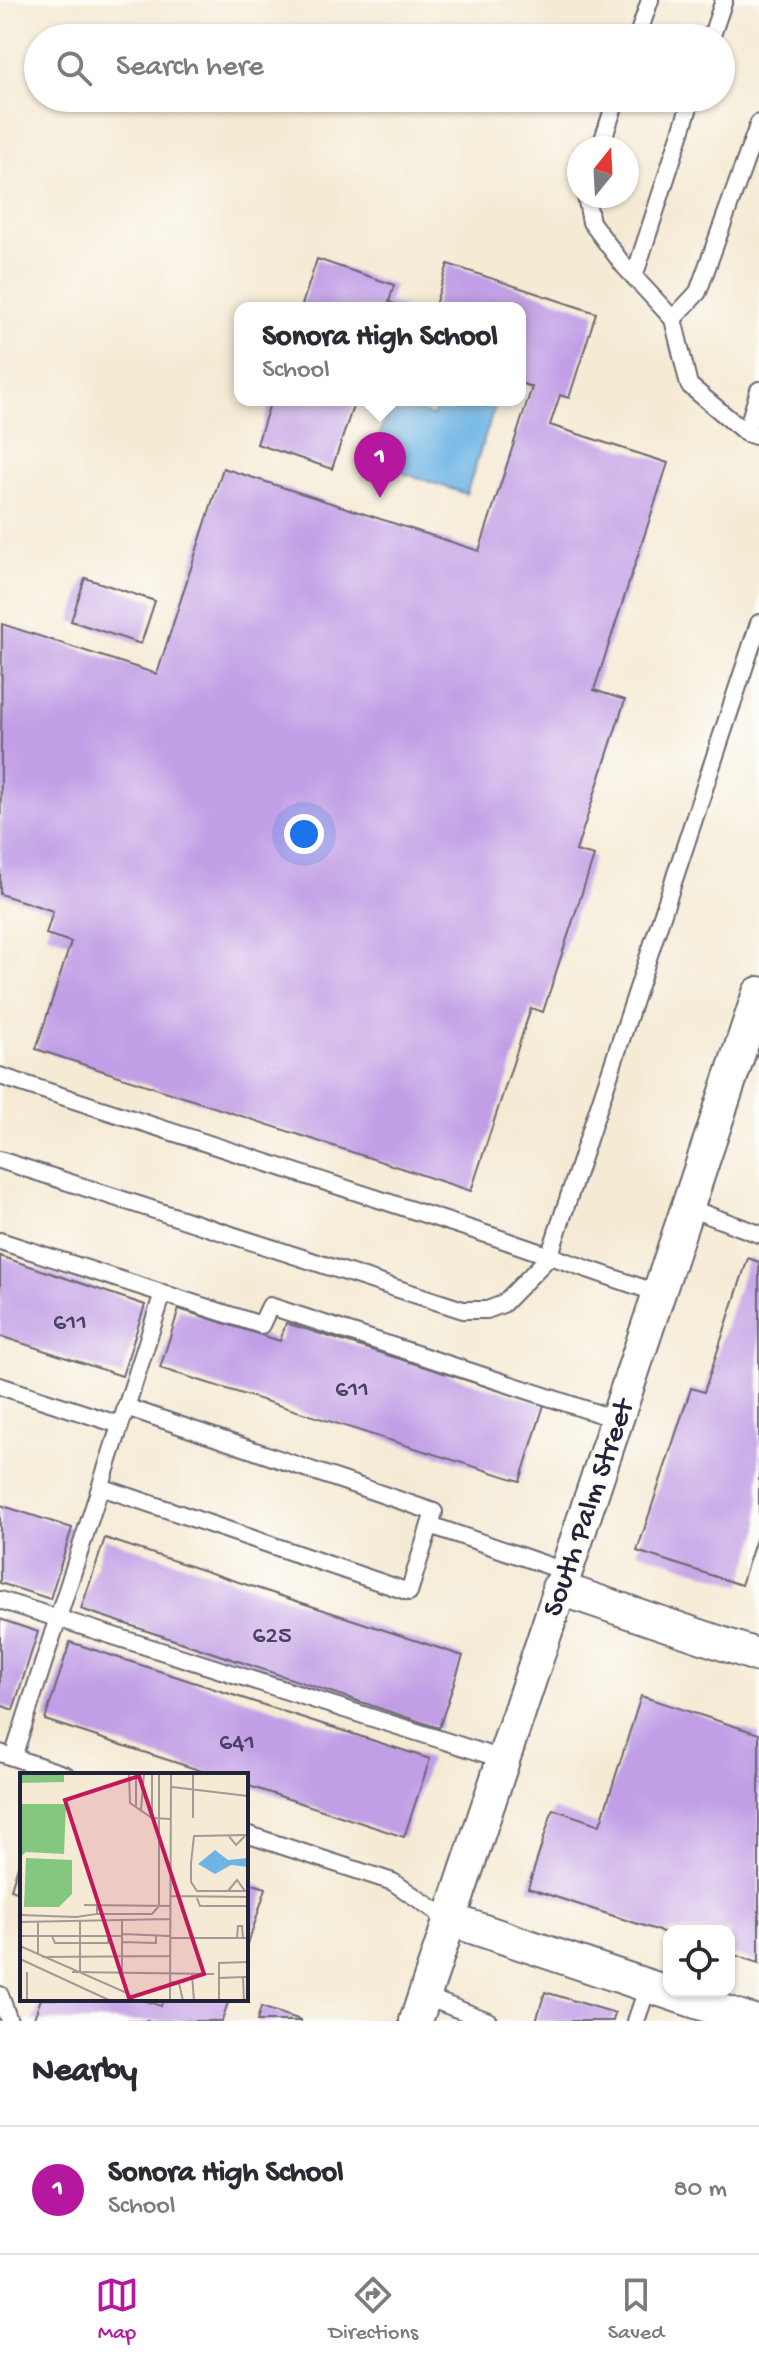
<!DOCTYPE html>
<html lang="en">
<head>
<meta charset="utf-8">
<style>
	body { margin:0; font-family:"Gochi Hand",sans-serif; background:#f2f2f3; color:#2b2b33 }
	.controls { position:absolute; right:24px; bottom:24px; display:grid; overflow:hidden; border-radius:16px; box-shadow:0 2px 6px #0004 }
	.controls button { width:72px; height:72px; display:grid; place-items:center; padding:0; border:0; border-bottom:2px solid #e1e1e2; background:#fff; color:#2b2b33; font:40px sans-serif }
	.compass { position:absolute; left:567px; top:136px; width:72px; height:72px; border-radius:50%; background:#fff; box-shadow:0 2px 6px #0004; rotate:18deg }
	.you { position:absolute; left:304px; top:834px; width:28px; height:28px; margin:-20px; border:6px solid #fff; border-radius:50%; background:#1a73e8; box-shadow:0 0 0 12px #1a73e833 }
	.badge { display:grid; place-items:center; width:52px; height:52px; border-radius:50%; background:#b5179e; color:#fff; font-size:26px; font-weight:700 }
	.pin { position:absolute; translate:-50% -66px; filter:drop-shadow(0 2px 4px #0008) }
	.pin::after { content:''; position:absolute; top:42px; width:28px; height:24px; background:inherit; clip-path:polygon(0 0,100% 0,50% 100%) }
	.popup { position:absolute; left:234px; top:302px; width:292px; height:104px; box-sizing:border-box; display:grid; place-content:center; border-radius:16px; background:#fff; filter:drop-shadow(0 2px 6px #0005); font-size:26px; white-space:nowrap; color:#7c7c81 }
	.popup b { font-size:30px; color:#2b2b33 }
	.popup::after { content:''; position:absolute; left:50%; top:100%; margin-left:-16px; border:16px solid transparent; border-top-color:#fff }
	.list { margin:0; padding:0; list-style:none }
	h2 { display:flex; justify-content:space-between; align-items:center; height:104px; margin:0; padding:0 32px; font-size:34px }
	h2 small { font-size:26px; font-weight:400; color:#7c7c81 }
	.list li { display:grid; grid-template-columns:52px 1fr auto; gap:24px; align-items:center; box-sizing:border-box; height:128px; padding:0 32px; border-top:2px solid #e1e1e2 }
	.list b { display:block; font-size:30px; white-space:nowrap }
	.list p { margin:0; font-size:26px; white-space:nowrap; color:#7c7c81 }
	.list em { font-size:26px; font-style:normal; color:#7c7c81 }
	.icon { flex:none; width:44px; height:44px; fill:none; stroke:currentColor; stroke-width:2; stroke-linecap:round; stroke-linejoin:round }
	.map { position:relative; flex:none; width:759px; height:2021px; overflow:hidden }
	.search { position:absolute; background:#fff; box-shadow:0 2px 6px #0004; left:24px; right:24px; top:24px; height:88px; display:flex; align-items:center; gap:20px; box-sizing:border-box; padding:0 28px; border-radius:44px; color:#7c7c81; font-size:30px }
	.sheet { height:232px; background:#fff }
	nav { display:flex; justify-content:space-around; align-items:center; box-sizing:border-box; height:112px; border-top:2px solid #e1e1e2; background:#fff; font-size:22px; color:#7c7c81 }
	nav a { display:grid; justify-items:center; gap:4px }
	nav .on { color:#b5179e }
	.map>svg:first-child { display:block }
	.water { fill:#6eb5e5; stroke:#486c90; stroke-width:2 }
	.building { fill:#c19ee6 }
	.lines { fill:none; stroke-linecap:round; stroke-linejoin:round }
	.lane-casing { stroke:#6c6871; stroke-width:20 }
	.street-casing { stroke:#6c6871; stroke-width:36 }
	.lane { stroke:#fff; stroke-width:16 }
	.street { stroke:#fff; stroke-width:32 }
	.labels { text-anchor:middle; stroke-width:6; stroke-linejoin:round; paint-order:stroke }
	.number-label { font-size:26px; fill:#4a4166 }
	.street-label { font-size:30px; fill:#22223b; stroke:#fdfcf7 }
	.inset-road { fill:none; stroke:#a19a97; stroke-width:2 }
	.view { fill:#c2185b; fill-opacity:0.15; stroke:#c2185b; stroke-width:4 }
	.inset-edge { fill:none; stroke:#22223b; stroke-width:4 }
</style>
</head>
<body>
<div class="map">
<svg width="759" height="2021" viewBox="0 0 759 2021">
	<rect width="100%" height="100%" fill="#fdfcf7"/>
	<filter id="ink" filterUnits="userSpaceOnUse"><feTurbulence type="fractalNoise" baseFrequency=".0125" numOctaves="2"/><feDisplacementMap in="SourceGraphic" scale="16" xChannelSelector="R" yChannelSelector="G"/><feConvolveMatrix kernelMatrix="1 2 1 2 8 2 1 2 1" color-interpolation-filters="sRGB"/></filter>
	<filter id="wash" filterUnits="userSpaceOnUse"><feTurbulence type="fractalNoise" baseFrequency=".006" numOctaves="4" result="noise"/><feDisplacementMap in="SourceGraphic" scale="32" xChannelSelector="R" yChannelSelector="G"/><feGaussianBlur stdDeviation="1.8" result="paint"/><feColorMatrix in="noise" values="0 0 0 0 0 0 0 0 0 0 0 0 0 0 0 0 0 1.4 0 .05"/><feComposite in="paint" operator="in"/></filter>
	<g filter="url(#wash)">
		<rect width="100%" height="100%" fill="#f5ead4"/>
		<polygon class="water" points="439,400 497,400 466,494 371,462 390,403 433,416"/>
		<g id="blocks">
			<g class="building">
				<polygon points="317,259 394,285 389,302 407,308 301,308"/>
				<polygon points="448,264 596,313 569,398 560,395 550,425 668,463 594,690 625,700 576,851 594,856 543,1012 531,1008 471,1191 36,1049 71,942 46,934 53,911 0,894 2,624 157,674 223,468 479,551 532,387 520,383 520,308 434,308"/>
				<polygon points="271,400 355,400 332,469 257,444"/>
				<polygon points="85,578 155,601 141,644 71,621"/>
				<polygon points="0,1256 145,1305 122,1376 0,1336"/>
				<polygon points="748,1258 759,1262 759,1530 741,1585 637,1551 691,1388 704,1392"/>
				<polygon points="179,1309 280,1341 286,1323 544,1405 520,1481 160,1368"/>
				<polygon points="0,1505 72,1528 50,1599 0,1583"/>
				<polygon points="105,1538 463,1656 439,1728 81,1609"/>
				<polygon points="0,1619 38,1632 13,1710 0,1705"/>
				<polygon points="70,1642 430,1759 404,1837 246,1785 246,1775 214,1775 45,1720"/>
				<polygon points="641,1696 759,1734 759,1963 729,1953 729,1931 669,1931 669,1934 528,1888 553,1809 600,1825"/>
				<polygon points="21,1857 22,1857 22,1893 11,1889"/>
				<polygon points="246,1882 266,1888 247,1947 246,1947"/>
				<polygon points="545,1992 615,2013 613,2021 536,2021"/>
				<polygon points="41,1999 140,1999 161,2006 163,1999 229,1999 222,2021 33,2021"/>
				<polygon points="261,2007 301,2020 301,2021 257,2021"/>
			</g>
		</g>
	</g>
	<g filter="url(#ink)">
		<use href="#blocks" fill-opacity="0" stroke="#6c6871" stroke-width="2"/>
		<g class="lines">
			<defs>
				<g id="lane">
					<polyline points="637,38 650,0"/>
					<polyline points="711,38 724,0"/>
					<polyline points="600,148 617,98"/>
					<polyline points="586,196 591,222 624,266 673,319 689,385 746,433 759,437"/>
					<polyline points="634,277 692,98"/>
					<polyline points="673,319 698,292 759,123"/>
					<polyline points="746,433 759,390"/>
					<polyline points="0,1076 495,1237 657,1293"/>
					<polyline points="0,1160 463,1310 487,1310 503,1304 549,1257 759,623"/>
					<polyline points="686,1207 759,1234"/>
					<polyline points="0,1241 261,1325 270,1306 615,1419"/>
					<polyline points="0,1386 120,1425"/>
					<polyline points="101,1487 409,1592 434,1512 126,1407"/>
					<polyline points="430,1525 564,1571"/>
					<polyline points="0,1600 502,1759"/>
					<polyline points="0,1753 66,1775"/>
					<polyline points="13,1757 163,1293"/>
					<polyline points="246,1834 393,1882 448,1919"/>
					<polyline points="0,1995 9,2021"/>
					<polyline points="424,1996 488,2021"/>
					<polyline points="636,2021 648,1986"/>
				</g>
				<g id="street">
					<polyline points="558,1588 759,1656"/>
					<polyline points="448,1919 753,2021"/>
					<polyline points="416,2021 759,993"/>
				</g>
			</defs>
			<use href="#lane" class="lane-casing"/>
			<use href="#street" class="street-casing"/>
			<use href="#lane" class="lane"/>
			<use href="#street" class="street"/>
		</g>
	</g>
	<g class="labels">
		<g class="number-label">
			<text x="70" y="1329">611</text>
			<text x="352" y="1396">611</text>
			<text x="272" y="1642">625</text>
			<text x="237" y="1749">641</text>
		</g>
		<g class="street-label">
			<text transform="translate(586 1507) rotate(-71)" y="10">South Palm Street</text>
		</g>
	</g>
	<g transform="translate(20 1773)">
		<rect width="228" height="228" fill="#f5ead4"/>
		<path d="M0 0H44V9L0 10ZM0 31H46L44 81 6 79 0 84ZM6 85 52 87V121L39 134H4Z" fill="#85c77f"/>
		<path d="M195 77 208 87 228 85V94L211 92 195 101 178 91Z" fill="#6eb5e5"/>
		<path class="inset-road" d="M109 0 110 30 132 45 151 46M116 0V33M132 0V45M152 14 228 23M121 37 124 0M173 45V0M208 62 216 72 226 62M228 62 174 63 171 90V109L177 118H228M208 118 217 107 225 118M151 123 228 124M177 125 180 133H228M64 132 151 133M77 141H132L139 133V0M0 142 56 144 77 141V132M102 148V199M0 149 150 146M60 149V199M102 161 150 163M0 163H102M32 163 35 170H88L89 163M150 165H228M217 165 218 153H222L223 165M102 169 136 170V163M0 173 107 220 112 228M18 182V149M22 184 150 183M0 186 91 228M7 199V228M52 199 194 201M172 201 174 228M199 205 223 204M150 209 159 210 163 228M150 228 151 0M199 228V190L228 189M224 228 223 204H228"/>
		<path class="view" d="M119 3 184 201 109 225 45 27Z"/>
		<rect width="228" height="228" class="inset-edge"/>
	</g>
</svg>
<div class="controls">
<button><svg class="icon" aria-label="locate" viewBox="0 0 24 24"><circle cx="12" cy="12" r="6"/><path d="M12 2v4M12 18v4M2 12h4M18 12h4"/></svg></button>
</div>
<svg class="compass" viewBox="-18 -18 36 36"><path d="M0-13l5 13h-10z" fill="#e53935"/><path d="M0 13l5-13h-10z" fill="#7c7c81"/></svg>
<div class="you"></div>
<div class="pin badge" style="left:380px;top:498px">1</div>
<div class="popup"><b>Sonora High School</b>School</div>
<div class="search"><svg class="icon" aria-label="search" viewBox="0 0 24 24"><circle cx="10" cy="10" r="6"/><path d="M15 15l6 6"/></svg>Search here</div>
</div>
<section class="sheet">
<h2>Nearby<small></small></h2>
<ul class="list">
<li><span class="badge">1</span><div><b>Sonora High School</b><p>School</p></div><em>80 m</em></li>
</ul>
</section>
<nav>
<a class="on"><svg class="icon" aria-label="map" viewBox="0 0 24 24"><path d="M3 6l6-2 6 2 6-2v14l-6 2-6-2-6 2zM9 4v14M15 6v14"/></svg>Map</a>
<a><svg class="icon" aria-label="directions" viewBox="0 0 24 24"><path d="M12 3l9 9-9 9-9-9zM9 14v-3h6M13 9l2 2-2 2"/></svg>Directions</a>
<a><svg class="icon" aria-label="saved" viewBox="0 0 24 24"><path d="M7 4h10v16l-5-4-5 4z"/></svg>Saved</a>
</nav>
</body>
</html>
